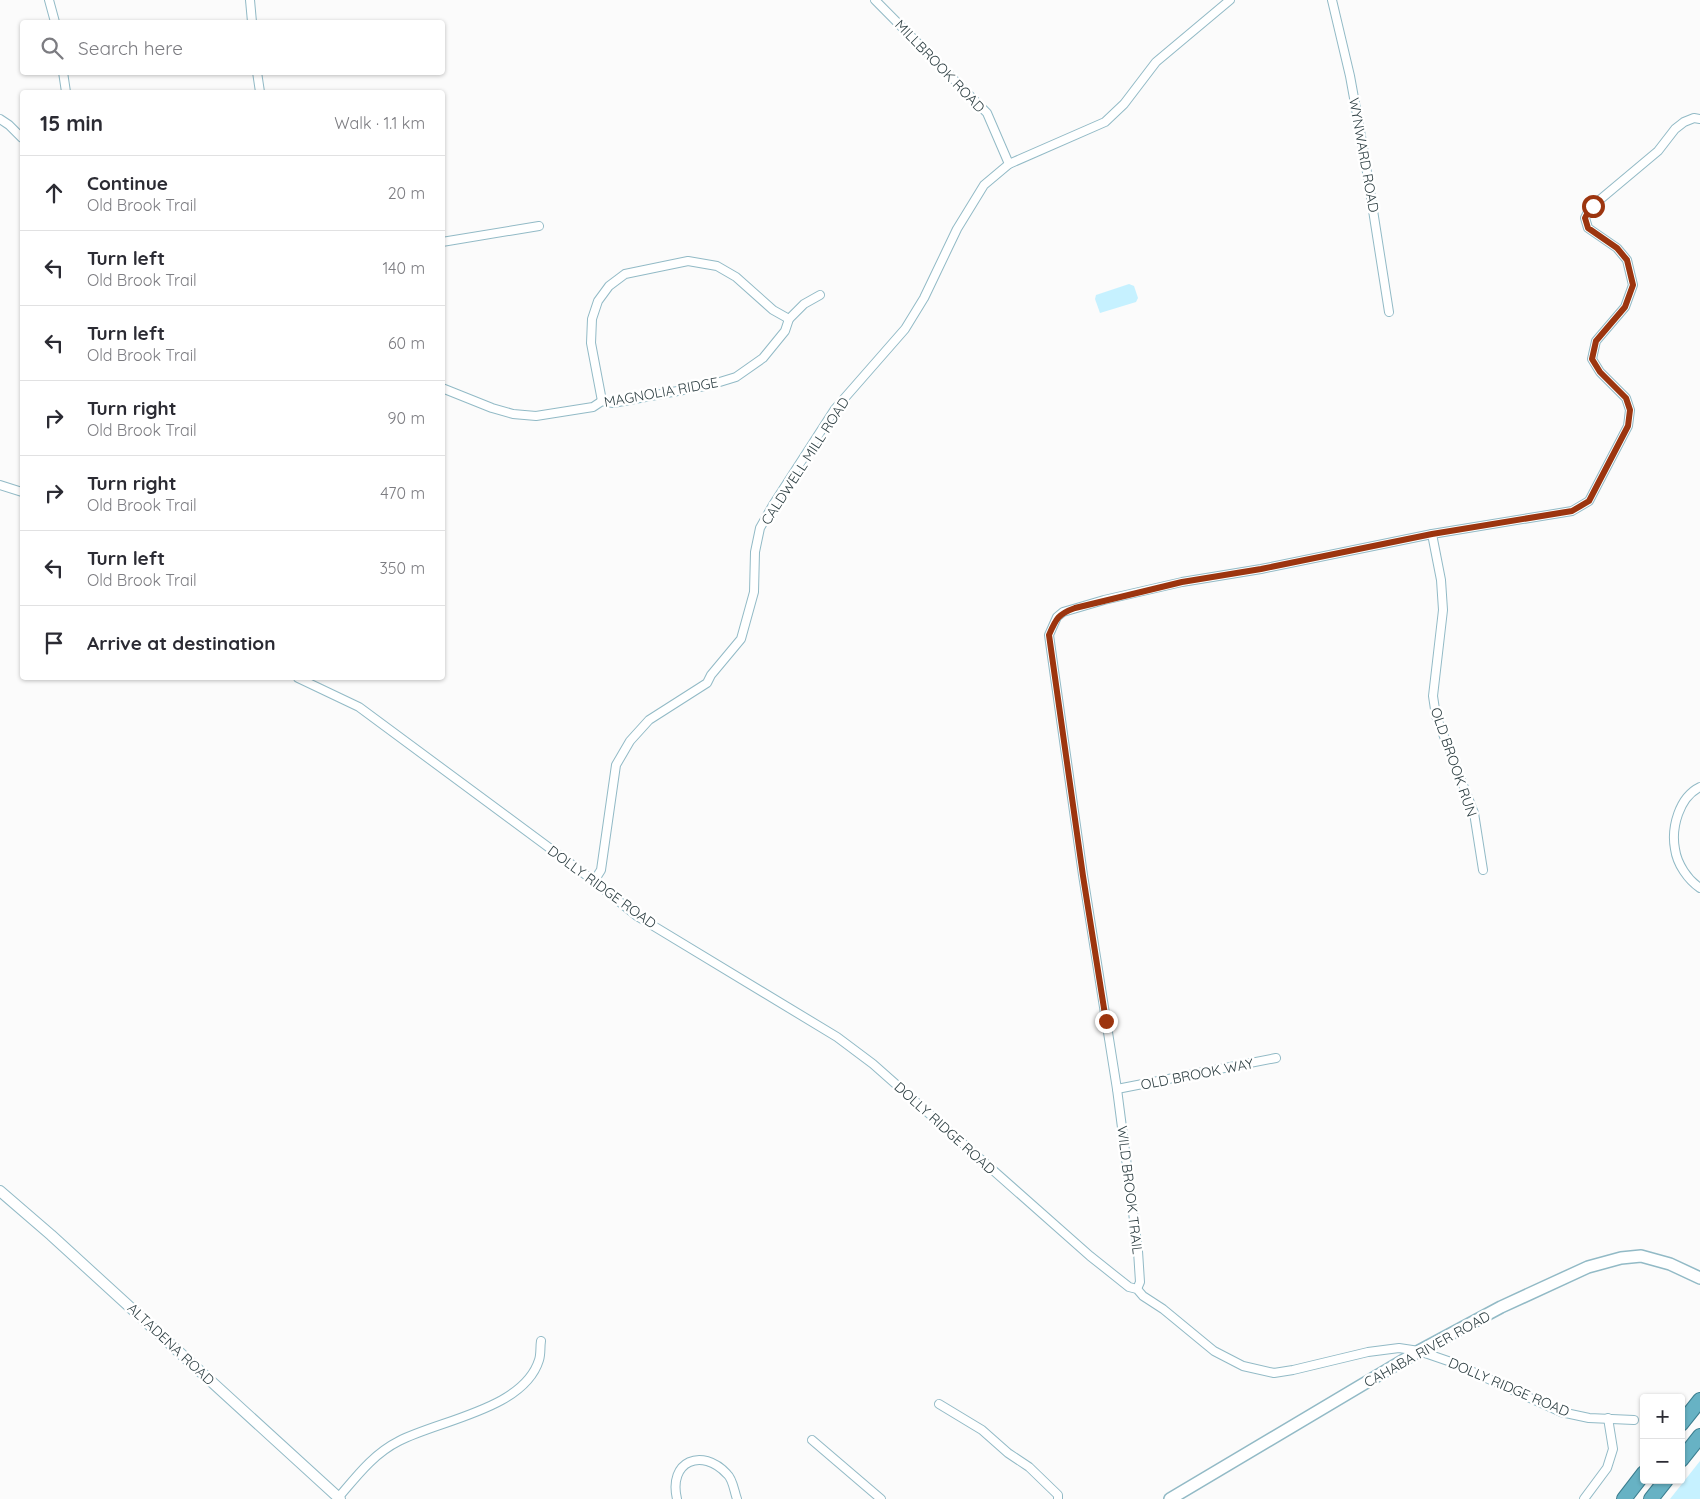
<!DOCTYPE html>
<html lang="en">
<head>
<meta charset="utf-8">
<style>
	body { margin:0; font-family:Quicksand,sans-serif; background:#f7f7f7; color:#2b2b33 }
	.controls { position:absolute; right:15px; bottom:15px; display:grid; overflow:hidden; border-radius:5px; box-shadow:0 1px 4px #0004 }
	.controls button { width:45px; height:45px; display:grid; place-items:center; padding:0; border:0; border-bottom:1px solid #e1e1e2; background:#fff; color:#2b2b33; font:25px sans-serif }
	.stop { position:absolute; width:15px; height:15px; margin:-11px; border:4px solid #9c350f; border-radius:50%; background:#fff }
	.stop.end { background:#9c350f; border-color:#fff; box-shadow:0 1px 5px #0008 }
	.list { margin:0; padding:0; list-style:none }
	h2 { display:flex; justify-content:space-between; align-items:center; height:65px; margin:0; padding:0 20px; font-size:21px }
	h2 small { font-size:16px; font-weight:400; color:#7c7c81 }
	.list li { display:grid; grid-template-columns:32px 1fr auto; gap:15px; align-items:center; box-sizing:border-box; height:75px; padding:0 20px; border-top:1px solid #e1e1e2 }
	.list b { display:block; font-size:19px; white-space:nowrap }
	.list p { margin:0; font-size:16px; white-space:nowrap; color:#7c7c81 }
	.list em { font-size:16px; font-style:normal; color:#7c7c81 }
	.icon { flex:none; width:28px; height:28px; fill:none; stroke:currentColor; stroke-width:2; stroke-linecap:round; stroke-linejoin:round }
	.map { position:relative; flex:none; width:1700px; height:1499px; overflow:hidden }
	.search { position:absolute; background:#fff; box-shadow:0 1px 4px #0004; left:20px; top:20px; width:425px; height:55px; display:flex; align-items:center; gap:12px; box-sizing:border-box; padding:0 18px; border-radius:5px; color:#7c7c81; font-size:19px }
	.panel { position:absolute; background:#fff; box-shadow:0 1px 4px #0004; left:20px; top:90px; width:425px; height:590px; border-radius:5px }
	.map>svg:first-child { display:block }
	.green { fill:#c6f1ff }
	.lines { fill:none; stroke-linecap:round; stroke-linejoin:round }
	.minor-casing { stroke:#92bac6; stroke-width:10 }
	.tertiary-casing { stroke:#92bac6; stroke-width:12 }
	.secondary-casing { stroke:#92bac6; stroke-width:14 }
	.trunk-casing { stroke:#3b7d8e; stroke-width:16 }
	.minor { stroke:#fff; stroke-width:8 }
	.tertiary { stroke:#fff; stroke-width:10 }
	.secondary { stroke:#fff; stroke-width:11 }
	.trunk { stroke:#67b2c4; stroke-width:14 }
	.route { stroke:#9c350f; stroke-width:6 }
	.labels { text-anchor:middle; stroke-width:5; stroke-linejoin:round; paint-order:stroke }
	.street-label { font-size:14px; fill:#2f4044; stroke:#fff }
</style>
</head>
<body>
<div class="map">
<svg width="1700" height="1499" viewBox="0 0 1700 1499">
	<rect width="100%" height="100%" fill="#fbfbfb"/>
	<g class="green">
		<polygon points="1129,284 1134,286 1138,298 1136,302 1100,313 1095,299 1096,295"/>
		<polygon points="1700,1461 1700,1499 1670,1499"/>
	</g>
	<g class="lines">
		<defs>
			<g id="minor">
				<polyline points="49,0 55,22"/>
				<polyline points="250,0 252,22"/>
				<polyline points="875,0 987,113 1009,164"/>
				<polyline points="1332,0 1350,76 1364,153 1389,312"/>
				<polyline points="63,72 66,92"/>
				<polyline points="257,72 260,92"/>
				<polyline points="0,119 9,125 22,138"/>
				<polyline points="442,242 539,226"/>
				<polyline points="442,388 492,408 513,414 536,416 593,407 602,401 613,403 710,385 736,377 763,358 785,331 789,319 804,304 820,295"/>
				<polyline points="602,401 591,343 592,319 598,301 609,286 625,274 688,261 717,266 736,277 773,310 789,319"/>
				<polyline points="0,485 22,492"/>
				<polyline points="1432,534 1441,580 1443,610 1433,696 1436,716 1474,813 1483,870"/>
				<polyline points="298,678 359,707 594,881 637,916 837,1037 873,1064 1090,1256 1129,1287 1137,1289 1143,1296 1163,1309 1214,1351 1243,1366 1274,1373 1293,1370 1368,1352 1399,1348 1419,1351 1451,1362 1561,1412 1589,1418 1634,1420"/>
				<path d="M1700 787C1679 797 1671 828 1675 849 1677 864 1688 880 1700 888"/>
				<polyline points="594,881 601,870 616,765 630,741 649,720 707,683 711,675 741,639 754,592 755,552 760,528 773,505 835,409 905,329 924,298 957,229 984,185 1009,164 1105,122 1124,104 1156,62 1230,0"/>
				<polyline points="1117,1089 1276,1058"/>
				<polyline points="1137,1289 1140,1282 1138,1251 1117,1089 1083,875 1049,635 1057,617 1063,612 1104,600 1182,582 1261,569 1432,534 1572,511 1589,501 1628,426 1630,410 1626,398 1600,372 1592,359 1596,341 1625,307 1633,285 1627,260 1617,248 1588,228 1585,218 1590,208 1658,151 1675,129 1684,122 1694,118 1700,119"/>
				<polyline points="939,1404 982,1430 1008,1453 1029,1467 1058,1495 1058,1499"/>
				<polyline points="812,1440 881,1499"/>
				<path d="M338 1498C356 1477 373 1454 399 1441 440 1420 524 1409 539 1360 541 1354 540 1347 541 1341"/>
				<path d="M677 1499C668 1461 702 1447 727 1474 733 1479 734 1491 737 1499"/>
				<polyline points="1584,1499 1607,1468 1613,1449 1608,1418"/>
			</g>
			<polyline id="tertiary" points="0,1191 51,1235 340,1499"/>
			<polyline id="secondary" points="1170,1499 1419,1351 1501,1307 1588,1267 1621,1258 1641,1256 1670,1264 1700,1278"/>
			<g id="trunk">
				<polyline points="1681,1424 1700,1400"/>
				<polyline points="1681,1460 1700,1436"/>
				<polyline points="1624,1499 1644,1473"/>
				<polyline points="1651,1499 1666,1480"/>
			</g>
		</defs>
		<use href="#minor" class="minor-casing"/>
		<use href="#tertiary" class="tertiary-casing"/>
		<use href="#secondary" class="secondary-casing"/>
		<use href="#trunk" class="trunk-casing"/>
		<use href="#minor" class="minor"/>
		<use href="#tertiary" class="tertiary"/>
		<use href="#secondary" class="secondary"/>
		<use href="#trunk" class="trunk"/>
	</g>
	<g class="lines">
		<path class="route" d="M1106 1021 1083 876 1049 635C1056 619 1058 614 1075 608L1182 582 1261 569 1432 534 1572 511 1589 501 1628 426 1630 410 1626 398 1600 372 1592 359 1596 341 1625 307 1633 285 1627 260 1617 248 1588 228 1585 218 1590 208 1593 206"/>
	</g>
	<g class="labels">
		<g class="street-label">
			<text transform="translate(940 66) rotate(46)" y="5">MILLBROOK ROAD</text>
			<text transform="translate(1364 155) rotate(80)" y="5">WYNWARD ROAD</text>
			<text transform="translate(661 392) rotate(-10)" y="5">MAGNOLIA RIDGE</text>
			<text transform="translate(805 461) rotate(-57)" y="5">CALDWELL MILL ROAD</text>
			<text transform="translate(1454 762) rotate(71)" y="5">OLD BROOK RUN</text>
			<text transform="translate(602 887) rotate(36)" y="5">DOLLY RIDGE ROAD</text>
			<text transform="translate(1197 1074) rotate(-11)" y="5">OLD BROOK WAY</text>
			<text transform="translate(945 1128) rotate(42)" y="5">DOLLY RIDGE ROAD</text>
			<text transform="translate(1130 1190) rotate(83)" y="5">WILD BROOK TRAIL</text>
			<text transform="translate(171 1344) rotate(43)" y="5">ALTADENA ROAD</text>
			<text transform="translate(1427 1349) rotate(-29)" y="5">CAHABA RIVER ROAD</text>
			<text transform="translate(1509 1387) rotate(23)" y="5">DOLLY RIDGE ROAD</text>
		</g>
	</g>
</svg>
<div class="controls">
<button>+</button>
<button>−</button>
</div>
<div class="stop" style="left:1593px;top:206px"></div>
<div class="stop end" style="left:1106px;top:1021px"></div>
<div class="search"><svg class="icon" aria-label="search" viewBox="0 0 24 24"><circle cx="10" cy="10" r="6"/><path d="M15 15l6 6"/></svg>Search here</div>
<section class="panel">
<h2>15 min<small>Walk · 1.1 km</small></h2>
<ul class="list">
<li><svg class="icon" aria-label="ahead" viewBox="0 0 24 24"><path d="M12 20V5M6 11l6-6 6 6"/></svg><div><b>Continue</b><p>Old Brook Trail</p></div><em>20 m</em></li>
<li><svg class="icon" aria-label="left" viewBox="0 0 24 24"><path d="M17 20v-9H6M10 6l-5 5 5 5"/></svg><div><b>Turn left</b><p>Old Brook Trail</p></div><em>140 m</em></li>
<li><svg class="icon" aria-label="left" viewBox="0 0 24 24"><path d="M17 20v-9H6M10 6l-5 5 5 5"/></svg><div><b>Turn left</b><p>Old Brook Trail</p></div><em>60 m</em></li>
<li><svg class="icon" aria-label="right" viewBox="0 0 24 24"><path d="M7 20v-9h11M14 6l5 5-5 5"/></svg><div><b>Turn right</b><p>Old Brook Trail</p></div><em>90 m</em></li>
<li><svg class="icon" aria-label="right" viewBox="0 0 24 24"><path d="M7 20v-9h11M14 6l5 5-5 5"/></svg><div><b>Turn right</b><p>Old Brook Trail</p></div><em>470 m</em></li>
<li><svg class="icon" aria-label="left" viewBox="0 0 24 24"><path d="M17 20v-9H6M10 6l-5 5 5 5"/></svg><div><b>Turn left</b><p>Old Brook Trail</p></div><em>350 m</em></li>
<li><svg class="icon" aria-label="arrive" viewBox="0 0 24 24"><path d="M6 21V4h12l-3 4 3 4H6"/></svg><div><b>Arrive at destination</b></div></li>
</ul>
</section>
</div>
</body>
</html>
